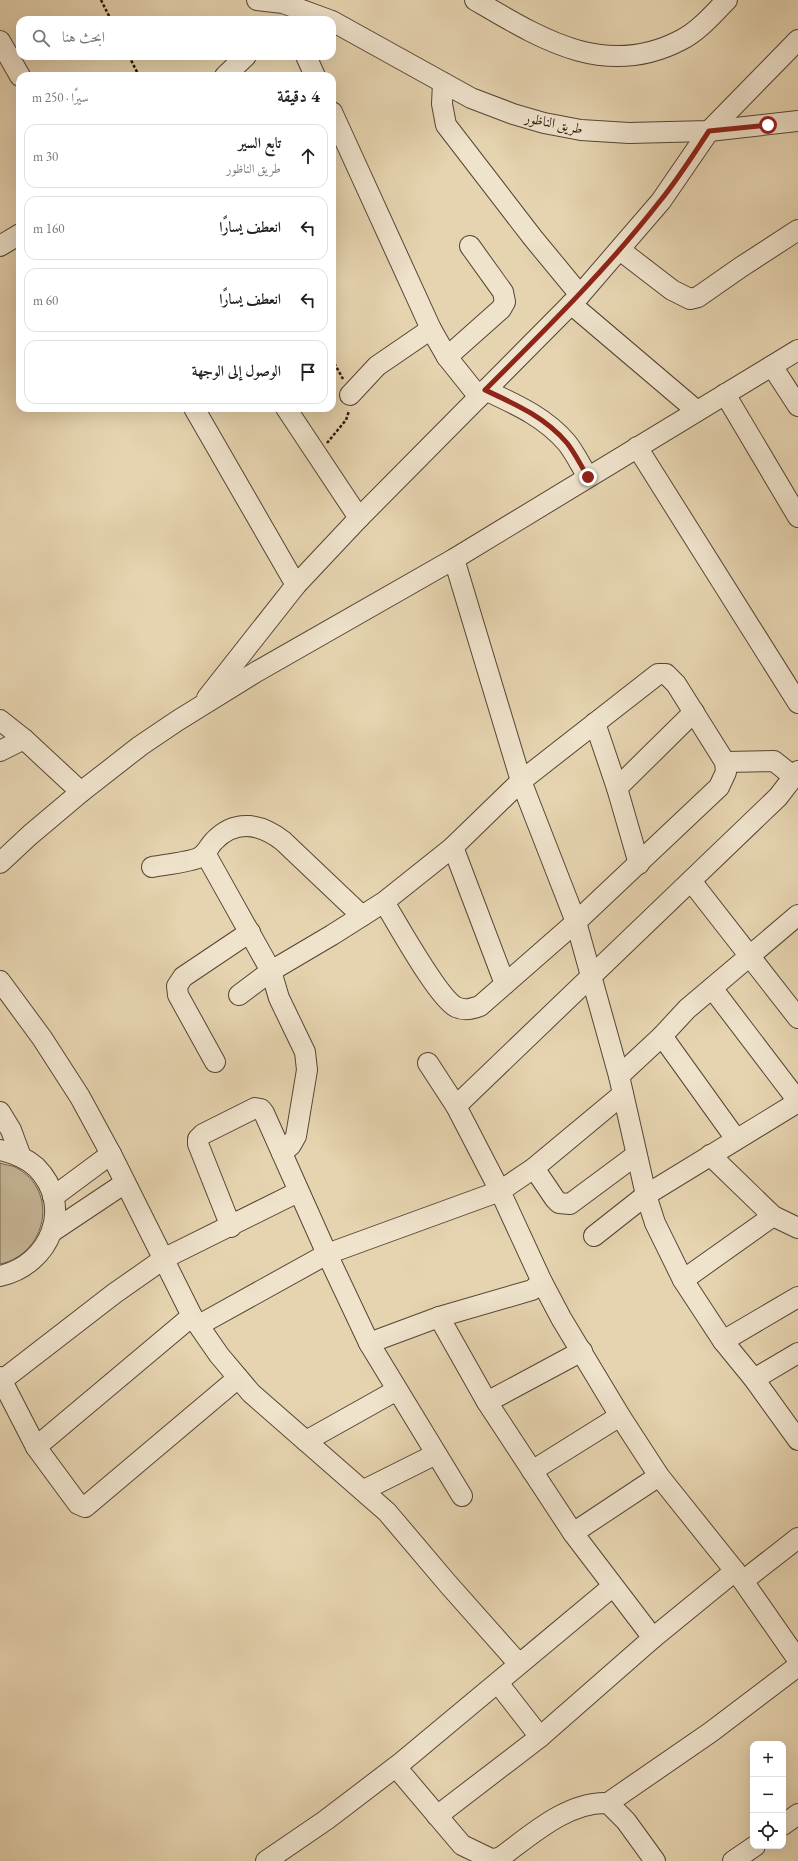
<!DOCTYPE html>
<html lang="ar">
<head>
<meta charset="utf-8">
<style>
	body { margin:0; font-family:"EB Garamond",Amiri,serif; background:#f6f6f6; color:#222; direction:rtl }
	.controls { position:absolute; right:12px; bottom:12px; display:grid; overflow:hidden; border-radius:8px; box-shadow:0 4px 16px #0002 }
	.controls button { width:36px; height:36px; display:grid; place-items:center; padding:0; border:0; border-bottom:1px solid #e0e0e0; background:#fff; color:#222; font:20px sans-serif }
	.stop { position:absolute; width:12px; height:12px; margin:-9px; border:3px solid #8f2418; border-radius:50%; background:#fff }
	.stop.end { background:#8f2418; border-color:#fff; box-shadow:0 1px 4px #0008 }
	.list { margin:0; padding:0; list-style:none }
	h2 { display:flex; justify-content:space-between; align-items:center; height:52px; margin:0; padding:0 16px; font-size:17px }
	h2 small { font-size:13px; font-weight:400; color:#767676 }
	.list li { display:grid; grid-template-columns:26px 1fr auto; gap:12px; align-items:center; box-sizing:border-box; height:64px; margin:0 8px 8px; padding:0 8px; border:1px solid #e0e0e0; border-radius:12px }
	.list b { display:block; font-size:15px; white-space:nowrap }
	.list p { margin:0; font-size:13px; white-space:nowrap; color:#767676 }
	.list em { font-size:13px; font-style:normal; color:#767676 }
	.icon { flex:none; width:22px; height:22px; fill:none; stroke:currentColor; stroke-width:2; stroke-linecap:round; stroke-linejoin:round }
	.map { position:relative; flex:none; width:798px; height:1861px; overflow:hidden; direction:ltr }
	.search { position:absolute; background:#fff; box-shadow:0 4px 16px #0002; left:16px; top:16px; width:320px; height:44px; display:flex; align-items:center; gap:10px; box-sizing:border-box; padding:0 14px; border-radius:12px; color:#767676; font-size:15px }
	.panel { position:absolute; background:#fff; box-shadow:0 4px 16px #0002; left:16px; top:72px; width:320px; height:340px; border-radius:12px; direction:rtl }
	.map>svg:first-child { display:block }
	.green { fill:#c5b494; stroke:#75644f }
	.lines { fill:none; stroke-linecap:round; stroke-linejoin:round }
	.minor-casing { stroke:#554534; stroke-width:22 }
	.path { stroke:#25150a; stroke-width:2.5; stroke-dasharray:3 2; stroke-linecap:butt }
	.minor { stroke:#efe3cc; stroke-width:20 }
	.route { stroke:#8f2418; stroke-width:5 }
	.labels { text-anchor:middle; stroke-width:3; stroke-linejoin:round; paint-order:stroke }
	.street-label { font-size:14px; fill:#25150a; stroke:#efe3cc }
</style>
</head>
<body>
<div class="map">
<svg width="798" height="1861" viewBox="0 0 798 1861">
	<rect width="100%" height="100%" fill="#e6d4b0"/>
	<filter id="stains"><feTurbulence type="fractalNoise" baseFrequency=".005" numOctaves="4"/><feColorMatrix values="0 0 0 0 .2 0 0 0 0 .09 0 0 0 0 .02 0 0 0 .5 -.17"/></filter>
	<radialGradient id="worn" r=".72"><stop offset=".6" stop-color="#630" stop-opacity="0"/><stop offset="1" stop-color="#630" stop-opacity=".3"/></radialGradient>
	<path class="green" d="M0 1163C5 1165 10 1165 15 1167 60 1190 47 1254 0 1264Z"/>
	<g class="lines">
		<defs>
			<g id="minor">
				<polyline points="257,0 283,3 329,20"/>
				<path d="M475 0C540 38 605 80 681 40 699 31 713 14 727 0"/>
				<polyline points="332,21 471,98 513,114 544,123 581,130 629,133 709,131 798,121"/>
				<polyline points="0,41 20,76"/>
				<polyline points="306,56 315,76"/>
				<polyline points="225,76 246,56"/>
				<polyline points="443,83 442,104 446,125 533,238 580,295"/>
				<polyline points="332,112 431,329 447,357 479,397"/>
				<polyline points="0,246 20,234"/>
				<polyline points="620,250 672,290 690,299 698,297 741,267 798,230"/>
				<polyline points="571,304 697,411"/>
				<polyline points="447,357 501,309 505,302 503,292 470,246"/>
				<polyline points="772,366 798,406"/>
				<path d="M485 390C515 404 545 417 567 443 575 453 581 466 588 477"/>
				<polyline points="725,394 798,517"/>
				<polyline points="350,395 377,366 431,329"/>
				<polyline points="194,408 296,585"/>
				<polyline points="286,408 359,518"/>
				<polyline points="637,447 798,703"/>
				<polyline points="454,559 521,781 576,922 619,1076 646,1195 655,1223 683,1280 723,1341 754,1379 798,1440"/>
				<polyline points="207,698 296,585 359,518 580,295 661,201 709,131 798,40"/>
				<polyline points="0,720 24,739 81,792"/>
				<polyline points="595,723 617,788 639,864"/>
				<polyline points="0,751 24,739"/>
				<polyline points="725,762 774,761 794,777"/>
				<polyline points="617,788 694,712"/>
				<polyline points="453,847 505,984"/>
				<polyline points="205,853 271,971 279,998 305,1052 307,1070 296,1136 291,1145 282,1153"/>
				<polyline points="0,863 30,835 81,792 140,746 177,721 256,672 454,559 798,350"/>
				<path d="M152 867C162 865 192 862 200 857 207 853 209 846 214 841 236 818 261 824 283 841L362 916"/>
				<polyline points="691,881 798,1018"/>
				<polyline points="0,981 42,1038 80,1097 111,1154 192,1316 219,1355 251,1393 387,1512 448,1584 519,1664"/>
				<polyline points="712,988 798,1101"/>
				<path d="M239 995 271 971 332 935 384 902 453 847 521 781 658 674H666L676 684 725 762 726 772 719 787 576 922 480 1006C471 1009 465 1011 456 1007 438 998 397 923 384 902"/>
				<polyline points="662,1036 736,1139"/>
				<polyline points="215,1062 178,995 177,986 183,977 250,932"/>
				<polyline points="428,1063 456,1106 500,1191 542,1282 561,1318 620,1416 659,1476 743,1581 798,1660"/>
				<polyline points="619,1076 662,1036 687,1009 798,915"/>
				<polyline points="456,1106 778,797 798,771"/>
				<polyline points="0,1112 11,1130 21,1157"/>
				<path d="M0 1150C13 1153 26 1158 36 1167 75 1206 50 1265 0 1276"/>
				<polyline points="710,1155 773,1216 798,1228"/>
				<polyline points="534,1168 555,1199 559,1203 570,1204 636,1155"/>
				<polyline points="53,1197 111,1154"/>
				<polyline points="231,1227 198,1144 198,1139 203,1134 255,1108 261,1109 264,1113 327,1254 369,1343 462,1496"/>
				<polyline points="53,1231 125,1183"/>
				<polyline points="594,1236 646,1195 798,1102"/>
				<polyline points="683,1280 773,1216"/>
				<polyline points="439,1317 487,1402 573,1533 653,1638"/>
				<polyline points="199,1325 327,1254 500,1191 534,1168 623,1094"/>
				<polyline points="723,1341 798,1297"/>
				<polyline points="369,1343 439,1317 532,1290 542,1282"/>
				<polyline points="0,1377 36,1447 78,1504 85,1507 238,1378"/>
				<polyline points="754,1379 798,1353"/>
				<polyline points="1,1381 115,1293 165,1258 298,1192"/>
				<polyline points="487,1402 582,1351"/>
				<polyline points="306,1441 397,1390"/>
				<polyline points="36,1447 192,1316"/>
				<polyline points="532,1471 620,1416"/>
				<polyline points="364,1490 436,1454"/>
				<polyline points="573,1533 659,1476"/>
				<polyline points="743,1581 798,1538"/>
				<polyline points="498,1683 540,1737"/>
				<path d="M396 1767 462 1845 489 1858 495 1859 501 1857C531 1835 568 1801 608 1803L626 1821 655 1861"/>
				<polyline points="608,1803 711,1732 798,1666"/>
				<polyline points="437,1816 540,1737 653,1638 735,1571"/>
				<polyline points="783,1825 798,1814"/>
				<polyline points="266,1861 326,1820 402,1762 612,1587"/>
				<polyline points="733,1861 755,1846"/>
			</g>
		</defs>
		<use href="#minor" class="minor-casing"/>
		<g class="path">
			<polyline points="101,0 111,20"/>
			<polyline points="129,56 139,76"/>
			<polyline points="332,359 343,379"/>
			<polyline points="327,443 346,420 349,411"/>
		</g>
		<use href="#minor" class="minor"/>
	</g>
	<g class="lines">
		<path class="route" d="M588 477C581 466 575 453 567 443 545 417 515 404 485 390 546 329 607 269 660 201 678 179 693 155 709 131L768 125"/>
	</g>
	<g class="labels">
		<g class="street-label">
			<text transform="translate(554 123) rotate(12)" y="5">طريق الناظور</text>
		</g>
	</g>
	<rect width="100%" height="100%" filter="url(#stains)"/>
	<rect width="100%" height="100%" fill="url(#worn)"/>
</svg>
<div class="controls">
<button>+</button>
<button>−</button>
<button><svg class="icon" aria-label="locate" viewBox="0 0 24 24"><circle cx="12" cy="12" r="6"/><path d="M12 2v4M12 18v4M2 12h4M18 12h4"/></svg></button>
</div>
<div class="stop" style="left:768px;top:125px"></div>
<div class="stop end" style="left:588px;top:477px"></div>
<div class="search"><svg class="icon" aria-label="search" viewBox="0 0 24 24"><circle cx="10" cy="10" r="6"/><path d="M15 15l6 6"/></svg>ابحث هنا</div>
<section class="panel">
<h2>4 دقيقة<small>سيرًا · 250 m</small></h2>
<ul class="list">
<li><svg class="icon" aria-label="ahead" viewBox="0 0 24 24"><path d="M12 20V5M6 11l6-6 6 6"/></svg><div><b>تابع السير</b><p>طريق الناظور</p></div><em>30 m</em></li>
<li><svg class="icon" aria-label="left" viewBox="0 0 24 24"><path d="M17 20v-9H6M10 6l-5 5 5 5"/></svg><div><b>انعطف يسارًا</b></div><em>160 m</em></li>
<li><svg class="icon" aria-label="left" viewBox="0 0 24 24"><path d="M17 20v-9H6M10 6l-5 5 5 5"/></svg><div><b>انعطف يسارًا</b></div><em>60 m</em></li>
<li><svg class="icon" aria-label="arrive" viewBox="0 0 24 24"><path d="M6 21V4h12l-3 4 3 4H6"/></svg><div><b>الوصول إلى الوجهة</b></div></li>
</ul>
</section>
</div>
</body>
</html>
